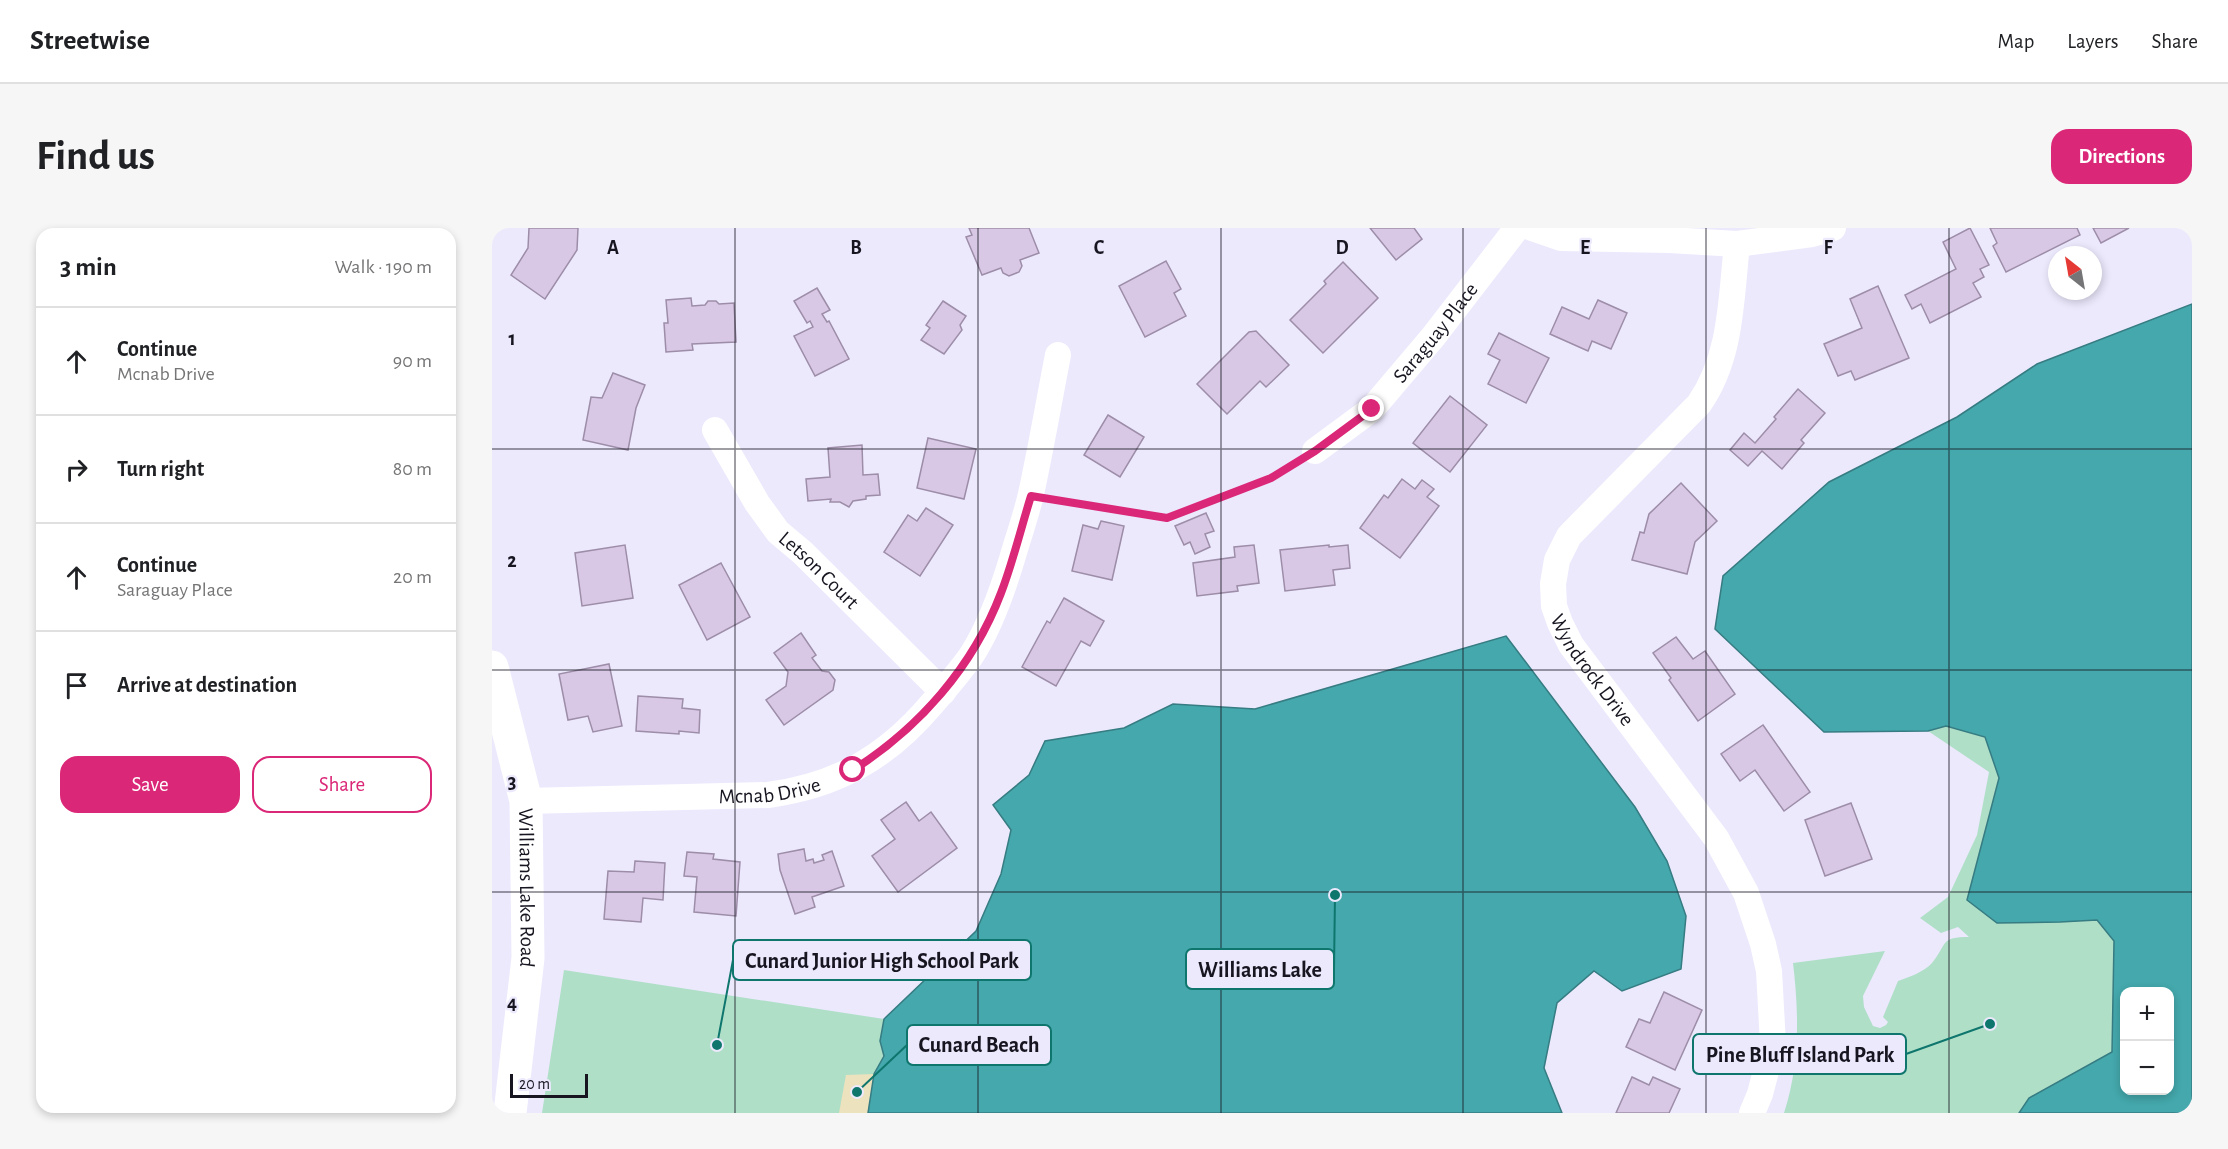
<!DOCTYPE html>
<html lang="en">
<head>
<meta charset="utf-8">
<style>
	body { margin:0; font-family:"Alegreya Sans",sans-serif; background:#f6f6f6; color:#202124 }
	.controls { position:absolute; right:18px; bottom:18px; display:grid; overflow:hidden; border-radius:12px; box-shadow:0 3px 9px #0003 }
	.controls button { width:54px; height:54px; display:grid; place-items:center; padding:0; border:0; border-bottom:2px solid #e0e0e0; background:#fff; color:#202124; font:30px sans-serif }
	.compass { position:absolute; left:1556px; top:18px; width:54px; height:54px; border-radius:50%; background:#fff; box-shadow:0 3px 9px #0003; rotate:329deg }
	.scale { position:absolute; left:18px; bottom:15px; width:78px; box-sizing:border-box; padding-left:6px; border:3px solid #161520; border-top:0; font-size:16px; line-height:21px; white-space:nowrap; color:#161520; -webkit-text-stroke:4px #ece9fd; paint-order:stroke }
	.stop { position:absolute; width:18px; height:18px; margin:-14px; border:4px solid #db2777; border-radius:50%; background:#fff }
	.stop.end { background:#db2777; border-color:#fff; box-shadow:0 2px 6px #0008 }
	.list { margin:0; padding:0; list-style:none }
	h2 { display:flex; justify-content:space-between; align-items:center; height:78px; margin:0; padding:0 24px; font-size:26px }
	h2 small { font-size:20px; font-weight:400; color:#757577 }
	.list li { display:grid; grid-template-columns:39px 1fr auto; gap:18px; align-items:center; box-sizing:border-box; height:108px; padding:0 24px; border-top:2px solid #e0e0e0 }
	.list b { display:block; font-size:22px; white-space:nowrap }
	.list p { margin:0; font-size:20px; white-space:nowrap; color:#757577 }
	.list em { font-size:20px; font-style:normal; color:#757577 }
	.actions { display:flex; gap:12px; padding:18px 24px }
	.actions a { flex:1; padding:14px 0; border:2px solid #db2777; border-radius:18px; text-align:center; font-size:21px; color:#db2777 }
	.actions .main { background:#db2777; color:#fff }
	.icon { flex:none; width:33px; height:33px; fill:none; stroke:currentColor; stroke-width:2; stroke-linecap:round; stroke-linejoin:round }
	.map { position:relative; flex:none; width:1700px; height:885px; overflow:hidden; border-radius:18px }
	header { display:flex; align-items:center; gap:36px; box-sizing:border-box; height:84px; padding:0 30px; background:#fff; border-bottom:2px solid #e0e0e0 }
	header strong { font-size:28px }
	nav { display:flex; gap:33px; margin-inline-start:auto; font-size:21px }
	.intro { display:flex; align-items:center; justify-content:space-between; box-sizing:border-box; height:144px; padding:0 36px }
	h1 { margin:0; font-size:42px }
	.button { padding:15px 27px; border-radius:18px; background:#db2777; color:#fff; font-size:21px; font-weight:700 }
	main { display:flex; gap:36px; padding:0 36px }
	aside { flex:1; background:#fff; border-radius:18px; box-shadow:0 3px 9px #0003 }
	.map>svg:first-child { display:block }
	.green { fill:#b0dfc8 }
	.sand { fill:#ece2bd }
	.water { fill:#44a8ac; stroke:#367c82; stroke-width:1.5; fill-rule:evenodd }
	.building { fill:#d9c8e5; stroke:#9d8da8; stroke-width:1.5 }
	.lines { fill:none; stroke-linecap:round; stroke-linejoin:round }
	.path { stroke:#a2a0b1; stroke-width:4; stroke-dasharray:3 4.5; stroke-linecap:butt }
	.minor { stroke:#fff; stroke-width:26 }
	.secondary { stroke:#fff; stroke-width:33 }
	.route { stroke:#db2777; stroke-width:8 }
	.grid { fill:none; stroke:#161520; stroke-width:1.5; stroke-opacity:0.55 }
	.labels { text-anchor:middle; stroke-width:4.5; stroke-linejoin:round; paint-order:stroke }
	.street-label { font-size:21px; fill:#161520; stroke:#ece9fd }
	.grid-label { font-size:20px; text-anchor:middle; font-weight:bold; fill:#161520; stroke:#ece9fd; stroke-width:4.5; stroke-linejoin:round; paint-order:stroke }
	.leader { fill:none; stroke:#0f766e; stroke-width:2 }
	.callout-dot { fill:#0f766e; stroke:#ece9fd; stroke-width:2 }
	.callout { fill:#ece9fd; stroke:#0f766e; stroke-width:2 }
	.callout-label { font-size:22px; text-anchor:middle; font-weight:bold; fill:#161520 }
</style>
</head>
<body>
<header>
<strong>Streetwise</strong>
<nav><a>Map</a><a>Layers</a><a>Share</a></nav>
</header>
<div class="intro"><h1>Find us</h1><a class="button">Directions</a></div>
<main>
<aside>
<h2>3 min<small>Walk · 190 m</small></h2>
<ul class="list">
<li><svg class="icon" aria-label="ahead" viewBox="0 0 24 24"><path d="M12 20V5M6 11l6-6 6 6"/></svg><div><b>Continue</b><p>Mcnab Drive</p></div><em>90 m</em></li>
<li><svg class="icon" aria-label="right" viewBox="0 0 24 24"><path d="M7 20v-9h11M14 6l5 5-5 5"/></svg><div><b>Turn right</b></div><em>80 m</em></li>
<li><svg class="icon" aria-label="ahead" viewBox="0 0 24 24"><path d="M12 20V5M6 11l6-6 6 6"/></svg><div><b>Continue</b><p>Saraguay Place</p></div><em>20 m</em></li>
<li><svg class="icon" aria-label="arrive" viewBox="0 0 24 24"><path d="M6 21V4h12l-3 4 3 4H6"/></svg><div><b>Arrive at destination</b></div></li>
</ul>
<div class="actions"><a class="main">Save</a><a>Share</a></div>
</aside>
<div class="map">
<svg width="1700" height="885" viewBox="0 0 1700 885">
	<rect width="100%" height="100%" fill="#ece9fd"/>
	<g class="green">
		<path d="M1454 498 1493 509 1507 550 1475 672 1568 694 1605 692 1622 713 1620 824 1538 870 1537 885H1292C1308 836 1307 785 1301 735L1393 723 1371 768 1372 779 1381 798 1388 800 1394 797 1396 794 1391 789 1406 753C1417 749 1432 744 1440 735 1456 715 1448 709 1477 709L1466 699 1449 705 1428 690 1456 669 1485 607 1497 544 1436 503Z"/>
		<polygon points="72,742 392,791 388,813 392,829 382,846 376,885 50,885"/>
	</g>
	<polygon class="sand" points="382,846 376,885 347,885 354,847"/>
	<g class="water">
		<path d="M1700 76V885H1527L1537 870 1620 824 1622 713 1605 692 1568 694 1505 695 1475 672 1507 550 1493 509 1454 498 1436 503 1332 504 1223 401 1231 348 1337 254 1465 189 1545 136ZM1632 764H1678V862H1632Z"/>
		<polygon points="1014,408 1143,579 1175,633 1194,688 1189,741 1130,763 1102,743 1065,775 1052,840 1070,885 376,885 382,846 392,828 388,813 392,791 484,703 509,646 519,602 501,577 537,547 553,513 632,500 681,476 763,481"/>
	</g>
	<g class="building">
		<polygon points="37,0 86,0 85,22 53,71 19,47 36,20"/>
		<polygon points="477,0 537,0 547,25 528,32 530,38 527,44 517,48 511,45 509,40 490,47 474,9 480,7"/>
		<polygon points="878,0 922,0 930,11 904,32"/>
		<polygon points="1478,0 1497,37 1488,41 1492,49 1481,55 1489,69 1438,95 1429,76 1420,81 1413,67 1464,41 1451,14"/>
		<polygon points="1498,0 1585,0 1588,7 1514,44 1501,18 1505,15"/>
		<polygon points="1601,0 1637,0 1609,15"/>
		<polygon points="674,33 689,61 682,65 694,88 653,109 627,58"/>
		<polygon points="851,34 886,70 831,125 798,92 834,56 832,53"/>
		<polygon points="1386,58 1417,130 1363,152 1359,143 1346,148 1332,116 1370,100 1358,71"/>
		<polygon points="325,60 338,82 330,86 335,94 337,93 357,131 323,148 302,108 321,99 318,93 315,95 302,73"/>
		<polygon points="199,70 200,78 213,77 216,73 224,73 227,76 242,75 244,114 200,116 201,122 174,124 172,95 176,95 174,72"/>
		<polygon points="1106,72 1135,85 1119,121 1100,113 1096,123 1058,106 1070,79 1097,91"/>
		<polygon points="451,73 474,88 468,97 470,102 452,126 429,112 438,100 434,97"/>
		<polygon points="764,103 797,137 774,159 768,153 735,186 705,156 757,104"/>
		<polygon points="1007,105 1057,130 1034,175 996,156 1008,132 996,126"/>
		<polygon points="121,145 153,157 144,180 136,222 91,212 99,169 110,170"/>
		<polygon points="1306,161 1333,185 1309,212 1312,215 1290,241 1270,223 1256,238 1238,222 1252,205 1263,215 1284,191 1282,189"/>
		<polygon points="958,168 995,197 958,244 921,215"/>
		<polygon points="616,187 652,209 628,249 592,227"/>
		<polygon points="436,210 484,221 472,271 425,260"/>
		<polygon points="370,217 371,247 386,246 388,267 374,268 374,271 361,273 357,279 348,274 338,274 339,271 316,273 314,251 338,249 336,220"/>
		<polygon points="910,251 923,261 930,252 942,261 935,269 947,278 908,330 868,300 892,267 896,270"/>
		<polygon points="1189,255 1225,293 1203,314 1195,346 1140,332 1148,304 1152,305 1157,286"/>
		<polygon points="434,280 461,297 428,348 392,324 416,287 425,293"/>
		<polygon points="714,285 722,303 713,306 718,319 703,326 698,314 692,317 683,298"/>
		<polygon points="609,293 632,298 620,352 580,343 591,297 606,301"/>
		<polygon points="133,317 141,370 90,378 83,325"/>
		<polygon points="762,317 767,355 745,358 746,363 705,368 701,335 743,329 742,319"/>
		<polygon points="837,317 837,319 856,317 858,340 841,342 843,357 793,363 788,322"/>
		<polygon points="229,335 258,389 215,412 187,357"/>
		<polygon points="572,370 612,393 598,418 589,413 564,458 530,439 555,393 558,395"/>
		<polygon points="309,405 324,427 320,430 330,443 337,444 343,452 341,462 292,497 274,472 294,458 296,444 282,425"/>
		<polygon points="1184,409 1201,431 1213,423 1243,466 1206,493 1177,452 1179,450 1161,425"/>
		<polygon points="117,436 130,498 101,504 96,488 76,492 67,446"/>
		<polygon points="146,468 191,471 190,480 208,482 207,505 187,503 187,506 144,503"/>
		<polygon points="1271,497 1318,564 1292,583 1263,542 1248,553 1229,526"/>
		<polygon points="414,574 427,593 439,584 465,620 406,664 380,628 403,611 389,592"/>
		<polygon points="1359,575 1380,631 1333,648 1313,592"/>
		<polygon points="312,621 314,633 321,631 322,635 332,632 330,627 340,623 352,658 320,669 323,679 303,686 288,642 286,626"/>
		<polygon points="195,624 222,626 221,631 248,634 244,688 202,684 205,649 192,648"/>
		<polygon points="143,633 173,635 171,672 151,670 149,694 112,691 116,643 142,644"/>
		<polygon points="1172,764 1210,782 1183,842 1134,819 1147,791 1158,795"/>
		<polygon points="1140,849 1157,857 1161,849 1188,861 1177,885 1124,885"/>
	</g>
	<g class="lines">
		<polyline class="path" points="563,272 675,290 779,250 801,236"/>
		<g class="minor">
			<polyline points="1040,0 1069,10 1177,12 1245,16 1320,6 1341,0"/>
			<path id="s1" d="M1245 16C1239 70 1240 129 1207 176L1077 308 1065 332 1061 356 1062 378 1068 395 1079 417 1224 610 1254 665 1271 716 1277 743 1281 816 1268 866 1260 885"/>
			<path id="s2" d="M223 202 265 275 286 304 311 325 451 464"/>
			<path id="s3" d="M823 223 880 181 941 109 1025 0"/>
			<path id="s4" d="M34 573 276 567C344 558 394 530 439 477 453 461 467 445 479 428 496 402 511 361 520 331 526 310 534 288 539 266 549 220 557 173 566 127"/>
		</g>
		<path class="secondary" id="s5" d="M0 439 34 573 36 730 18 885"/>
	</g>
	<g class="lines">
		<path class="route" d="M361 542C427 500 481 439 509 365 521 334 529 300 539 268L675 290 779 250 823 223 880 181"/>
	</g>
	<path class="grid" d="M243 0V885M486 0V885M729 0V885M971 0V885M1214 0V885M1457 0V885M0 221H1700M0 442H1700M0 664H1700"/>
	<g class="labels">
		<g class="street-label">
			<text dy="7" stroke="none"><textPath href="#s3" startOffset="170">Saraguay Place</textPath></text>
			<text dy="7" stroke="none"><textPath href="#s2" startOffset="176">Letson Court</textPath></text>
			<text dy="7" stroke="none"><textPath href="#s1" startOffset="500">Wyndrock Drive</textPath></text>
			<text dy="7" stroke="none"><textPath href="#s4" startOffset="244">Mcnab Drive</textPath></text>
			<text dy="7" stroke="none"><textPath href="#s5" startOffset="225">Williams Lake Road</textPath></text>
		</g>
	</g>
	<g class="grid-label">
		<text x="121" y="26">A</text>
		<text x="364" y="26">B</text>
		<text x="607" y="26">C</text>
		<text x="850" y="26">D</text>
		<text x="1093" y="26">E</text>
		<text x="1336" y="26">F</text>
		<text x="20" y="117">1</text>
		<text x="20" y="339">2</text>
		<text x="20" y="560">3</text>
		<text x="20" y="781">4</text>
	</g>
	<path class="leader" d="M225 817L241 732M843 667L842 741M365 864L415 817M1498 796L1414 826"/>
	<g class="callout-dot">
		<circle cx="225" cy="817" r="6"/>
		<circle cx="843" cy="667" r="6"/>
		<circle cx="365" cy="864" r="6"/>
		<circle cx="1498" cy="796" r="6"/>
	</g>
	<g class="callout">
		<rect x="241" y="712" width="298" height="40" rx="6"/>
		<rect x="694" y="721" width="148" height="40" rx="6"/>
		<rect x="415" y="797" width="144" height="40" rx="6"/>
		<rect x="1201" y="806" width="213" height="40" rx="6"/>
	</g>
	<g class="callout-label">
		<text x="390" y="740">Cunard Junior High School Park</text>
		<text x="768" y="749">Williams Lake</text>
		<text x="487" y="824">Cunard Beach</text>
		<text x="1308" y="834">Pine Bluff Island Park</text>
	</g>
</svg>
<div class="controls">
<button>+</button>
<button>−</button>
</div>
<svg class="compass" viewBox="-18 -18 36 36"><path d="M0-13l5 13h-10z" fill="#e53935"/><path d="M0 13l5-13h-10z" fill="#757577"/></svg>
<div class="scale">20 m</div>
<div class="stop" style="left:361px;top:542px"></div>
<div class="stop end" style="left:880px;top:181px"></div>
</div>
</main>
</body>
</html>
